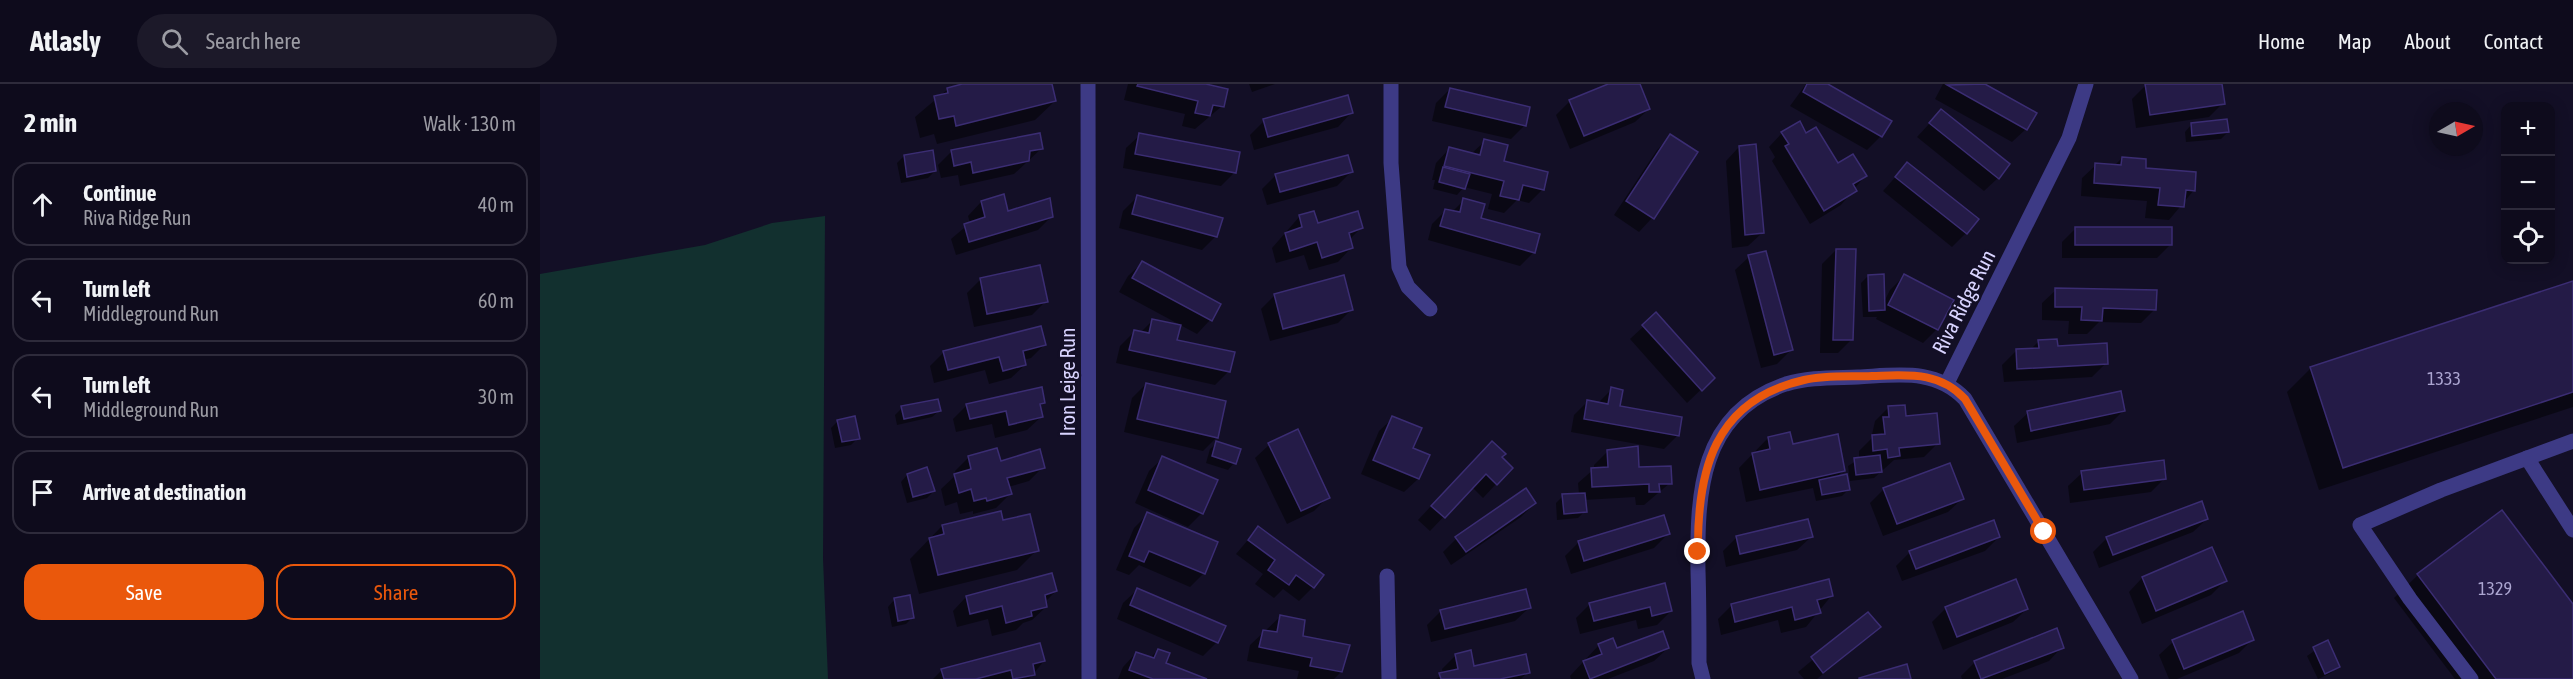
<!DOCTYPE html>
<html lang="en">
<head>
<meta charset="utf-8">
<style>
	body { margin:0; font-family:"Asap Condensed",sans-serif; background:#1c1929; color:#f1f3f6 }
	.controls { position:absolute; right:18px; top:18px; display:grid; overflow:hidden; border-radius:12px; box-shadow:0 3px 15px #0003 }
	.controls button { width:54px; height:54px; display:grid; place-items:center; padding:0; border:0; border-bottom:2px solid #2e2b3b; background:#0e0b1c; color:#f1f3f6; font:30px sans-serif }
	.compass { position:absolute; left:1889px; top:18px; width:54px; height:54px; border-radius:50%; background:#0e0b1c; box-shadow:0 3px 15px #0003; rotate:81deg }
	.stop { position:absolute; width:18px; height:18px; margin:-14px; border:4px solid #ea580c; border-radius:50%; background:#fff }
	.stop.end { background:#ea580c; border-color:#fff; box-shadow:0 2px 6px #0008 }
	.list { margin:0; padding:0; list-style:none }
	h2 { display:flex; justify-content:space-between; align-items:center; height:78px; margin:0; padding:0 24px; font-size:26px }
	h2 small { font-size:20px; font-weight:400; color:#9b9ba3 }
	.list li { display:grid; grid-template-columns:39px 1fr auto; gap:18px; align-items:center; box-sizing:border-box; height:84px; margin:0 12px 12px; padding:0 12px; border:2px solid #2e2b3b; border-radius:18px }
	.list b { display:block; font-size:22px; white-space:nowrap }
	.list p { margin:0; font-size:20px; white-space:nowrap; color:#9b9ba3 }
	.list em { font-size:20px; font-style:normal; color:#9b9ba3 }
	.actions { display:flex; gap:12px; padding:18px 24px }
	.actions a { flex:1; padding:14px 0; border:2px solid #ea580c; border-radius:18px; text-align:center; font-size:21px; color:#ea580c }
	.actions .main { background:#ea580c; color:#fff }
	.icon { flex:none; width:33px; height:33px; fill:none; stroke:currentColor; stroke-width:2; stroke-linecap:round; stroke-linejoin:round }
	.map { position:relative; flex:none; width:2033px; height:595px; overflow:hidden }
	header { display:flex; align-items:center; gap:36px; box-sizing:border-box; height:84px; padding:0 30px; background:#0e0b1c; border-bottom:2px solid #2e2b3b }
	header strong { font-size:28px }
	nav { display:flex; gap:33px; margin-inline-start:auto; font-size:21px }
	.search { width:420px; height:54px; background:#1c1929; display:flex; align-items:center; gap:15px; box-sizing:border-box; padding:0 21px; border-radius:33px; color:#9b9ba3; font-size:22px }
	main { display:flex }
	aside { flex:1; background:#0e0b1c }
	.map>svg:first-child { display:block }
	.green { fill:#12302f }
	.shadow { fill:#0007 }
	.building { fill:#241b47; stroke:#3b2d73; stroke-width:1.5 }
	.lines { fill:none; stroke-linecap:round; stroke-linejoin:round }
	.service { stroke:#3d3a85; stroke-width:15 }
	.minor { stroke:#3d3a85; stroke-width:15 }
	.route { stroke:#ea580c; stroke-width:8 }
	.labels { text-anchor:middle; stroke-width:4.5; stroke-linejoin:round; paint-order:stroke }
	.number-label { font-size:18px; fill:#aca6d1 }
	.street-label { font-size:21px; fill:#d9d4ff; stroke:#130f26 }
</style>
</head>
<body>
<header>
<strong>Atlasly</strong>
<div class="search"><svg class="icon" aria-label="search" viewBox="0 0 24 24"><circle cx="10" cy="10" r="6"/><path d="M15 15l6 6"/></svg>Search here</div>
<nav><a>Home</a><a>Map</a><a>About</a><a>Contact</a></nav>
</header>
<main>
<aside>
<h2>2 min<small>Walk · 130 m</small></h2>
<ul class="list">
<li><svg class="icon" aria-label="ahead" viewBox="0 0 24 24"><path d="M12 20V5M6 11l6-6 6 6"/></svg><div><b>Continue</b><p>Riva Ridge Run</p></div><em>40 m</em></li>
<li><svg class="icon" aria-label="left" viewBox="0 0 24 24"><path d="M17 20v-9H6M10 6l-5 5 5 5"/></svg><div><b>Turn left</b><p>Middleground Run</p></div><em>60 m</em></li>
<li><svg class="icon" aria-label="left" viewBox="0 0 24 24"><path d="M17 20v-9H6M10 6l-5 5 5 5"/></svg><div><b>Turn left</b><p>Middleground Run</p></div><em>30 m</em></li>
<li><svg class="icon" aria-label="arrive" viewBox="0 0 24 24"><path d="M6 21V4h12l-3 4 3 4H6"/></svg><div><b>Arrive at destination</b></div></li>
</ul>
<div class="actions"><a class="main">Save</a><a>Share</a></div>
</aside>
<div class="map">
<svg width="2033" height="595" viewBox="0 0 2033 595">
	<rect width="100%" height="100%" fill="#130f26"/>
	<polygon class="green" points="285,132 283,475 288,595 0,595 0,190 165,161 232,139"/>
	<g class="shadow">
		<polygon points="429,0 510,0 515,17 495,36 397,60 394,50 380,54 375,33 408,5"/>
		<polygon points="588,0 659,0 682,22 655,45 642,42 645,30 584,16"/>
		<polygon points="709,0 735,0 712,8"/>
		<polygon points="1072,0 1098,0 1109,25 1095,38 1030,65 1016,31 1030,17"/>
		<polygon points="1266,0 1285,0 1341,52 1327,66 1250,22"/>
		<polygon points="1403,0 1442,0 1495,29 1486,45 1472,58 1395,15"/>
		<polygon points="1680,0 1683,19 1669,33 1596,44 1592,15 1606,1"/>
		<polygon points="910,5 985,41 971,55 892,37 896,19"/>
		<polygon points="1401,27 1458,94 1444,107 1377,53"/>
		<polygon points="811,29 798,43 714,66 710,51 724,37"/>
		<polygon points="1651,41 1688,48 1681,55 1646,58 1645,48"/>
		<polygon points="1242,49 1266,51 1298,81 1325,92 1301,121 1270,140 1232,77 1235,73 1229,63"/>
		<polygon points="600,51 695,88 681,102 583,84 586,64"/>
		<polygon points="1131,52 1156,68 1112,134 1099,148 1074,131 1117,66"/>
		<polygon points="945,57 962,78 1003,105 989,119 977,116 964,129 948,125 952,110 924,103 917,111 893,105 895,96 892,96 896,79 909,65 931,70"/>
		<polygon points="1199,63 1222,149 1208,162 1192,164 1186,77"/>
		<polygon points="502,64 474,90 420,102 418,91 401,94 398,81 412,67"/>
		<polygon points="364,72 395,87 388,94 361,99 357,79"/>
		<polygon points="1582,74 1604,85 1654,106 1629,136 1605,134 1607,117 1541,112 1542,94 1556,81 1574,82"/>
		<polygon points="1367,80 1426,149 1412,163 1343,107"/>
		<polygon points="811,88 797,102 727,121 722,105 736,91"/>
		<polygon points="597,113 676,152 662,166 579,144 583,127"/>
		<polygon points="924,116 939,135 994,168 980,182 888,156 892,140 906,126 912,128"/>
		<polygon points="441,118 467,129 511,133 498,146 416,171 411,155 430,139 428,132"/>
		<polygon points="760,132 777,141 821,144 809,156 811,164 798,178 769,186 764,171 736,179 732,164"/>
		<polygon points="1536,144 1630,161 1617,174 1522,174 1522,158"/>
		<polygon points="1296,166 1312,255 1298,269 1280,269 1282,180"/>
		<polygon points="1209,173 1251,266 1237,280 1221,284 1195,186"/>
		<polygon points="602,179 670,236 657,250 579,208 588,192"/>
		<polygon points="1328,192 1343,220 1350,206 1364,192 1397,245 1383,259 1336,235 1337,233 1323,233 1321,199"/>
		<polygon points="441,195 506,217 492,231 434,243 427,209"/>
		<polygon points="2033,198 2033,323 1779,406 1747,308 1771,284"/>
		<polygon points="1516,206 1615,225 1601,239 1559,238 1547,250 1528,250 1529,237 1502,236 1502,219"/>
		<polygon points="735,211 811,226 798,239 730,257 721,225"/>
		<polygon points="612,237 636,257 689,287 675,301 576,279 580,262 594,248 600,249"/>
		<polygon points="1104,242 1173,294 1147,319 1090,255"/>
		<polygon points="1499,257 1516,264 1566,279 1552,293 1464,298 1462,281 1476,267 1490,266"/>
		<polygon points="504,261 491,274 483,276 485,281 471,294 449,300 445,286 394,299 390,282 404,268"/>
		<polygon points="606,300 677,353 663,367 584,348 592,314"/>
		<polygon points="1072,305 1078,323 1138,351 1124,365 1031,348 1034,331 1047,318 1058,319"/>
		<polygon points="504,318 499,323 501,333 487,346 455,354 452,340 416,348 413,335 427,321"/>
		<polygon points="362,324 399,327 392,333 357,341 355,331"/>
		<polygon points="1348,324 1398,359 1384,373 1354,376 1334,394 1310,397 1308,382 1319,375 1319,367 1331,355 1335,337"/>
		<polygon points="1584,326 1570,340 1477,359 1474,342 1488,329"/>
		<polygon points="853,334 871,364 878,395 864,408 821,390 839,347"/>
		<polygon points="297,338 318,354 311,361 295,364 291,344"/>
		<polygon points="1228,354 1304,386 1296,394 1309,405 1302,412 1276,417 1273,404 1206,418 1199,384"/>
		<polygon points="677,359 694,379 688,386 666,379 670,365"/>
		<polygon points="729,361 788,413 774,427 747,440 715,374"/>
		<polygon points="1068,367 1130,399 1104,421 1096,421 1095,413 1044,416 1045,427 1038,434 1017,436 1016,419 1023,412 1039,410 1038,399 1054,385 1054,381"/>
		<polygon points="938,372 960,373 956,400 943,414 932,403 890,447 878,436"/>
		<polygon points="429,373 460,378 503,383 489,397 468,403 470,410 456,424 433,430 433,427 420,430 417,418 405,422 401,405 416,391 415,387"/>
		<polygon points="623,374 662,429 648,443 595,419 609,387"/>
		<polygon points="1542,389 1625,394 1611,408 1530,419 1528,402"/>
		<polygon points="367,391 394,407 387,414 367,419 361,398"/>
		<polygon points="1344,405 1422,415 1408,428 1343,452 1330,419"/>
		<polygon points="995,419 981,433 911,481 903,468 916,455"/>
		<polygon points="608,430 664,489 650,503 599,481 589,491 576,486 594,444"/>
		<polygon points="1667,435 1653,448 1559,484 1553,468 1567,454"/>
		<polygon points="462,438 497,466 477,486 379,510 370,475 402,442"/>
		<polygon points="718,444 773,503 759,517 743,505 734,514 715,500 723,490 696,470"/>
		<polygon points="1128,450 1114,464 1031,490 1025,472 1039,458"/>
		<polygon points="1197,453 1271,453 1257,466 1186,483 1183,467"/>
		<polygon points="1459,453 1445,467 1362,497 1356,482 1370,468"/>
		<polygon points="1671,465 1685,497 1671,511 1602,540 1589,508 1602,494"/>
		<polygon points="1878,491 2033,523 2033,595 1915,595 1854,514"/>
		<polygon points="1124,501 1131,527 1117,541 1098,545 1096,536 1040,550 1036,534 1050,520"/>
		<polygon points="597,506 677,558 663,572 577,535 583,519"/>
		<polygon points="516,507 505,518 506,523 492,536 483,539 476,546 452,552 448,535 417,543 413,527 426,513"/>
		<polygon points="1292,511 1266,543 1241,549 1238,536 1181,551 1178,535 1191,522"/>
		<polygon points="354,516 373,533 366,540 352,543 348,523"/>
		<polygon points="989,524 975,537 891,558 887,541 901,527"/>
		<polygon points="1406,524 1487,525 1473,538 1403,566 1392,538"/>
		<polygon points="1328,530 1339,543 1277,595 1264,595 1258,588"/>
		<polygon points="741,532 801,588 794,595 757,595 759,587 707,577 710,561"/>
		<polygon points="1713,555 1699,569 1637,595 1629,595 1619,571 1633,558"/>
		<polygon points="1787,558 1798,582 1791,589 1778,595 1767,572"/>
		<polygon points="1059,561 1076,566 1128,564 1114,577 1068,595 1031,595 1030,592"/>
		<polygon points="1522,563 1509,577 1462,595 1422,595 1421,592 1435,578"/>
		<polygon points="618,566 624,580 663,595 578,595 583,583 596,569 610,574"/>
		<polygon points="916,571 933,583 988,588 981,595 896,595 903,590 902,585"/>
		<polygon points="504,577 489,595 393,595 402,586"/>
	</g>
	<g class="building">
		<polygon points="422,0 512,0 516,17 416,42 414,32 399,35 394,12 408,9 407,4"/>
		<polygon points="598,0 666,0 688,5 684,23 673,21 670,32 655,29 658,17 597,2"/>
		<polygon points="1068,0 1100,0 1110,25 1044,52 1029,16"/>
		<polygon points="1267,0 1288,0 1352,37 1342,53 1263,8"/>
		<polygon points="1445,0 1497,29 1487,46 1407,1"/>
		<polygon points="1605,0 1682,0 1685,20 1610,31"/>
		<polygon points="910,4 990,23 986,42 905,23"/>
		<polygon points="808,11 813,29 728,53 723,35"/>
		<polygon points="1401,25 1470,80 1459,95 1389,39"/>
		<polygon points="1687,35 1689,48 1652,52 1651,39"/>
		<polygon points="1260,37 1266,49 1276,43 1298,79 1313,70 1327,92 1313,100 1317,107 1284,127 1245,62 1249,60 1241,48"/>
		<polygon points="500,49 503,65 490,67 489,77 433,89 431,78 414,82 411,66"/>
		<polygon points="599,49 700,68 696,89 595,70"/>
		<polygon points="1130,50 1158,68 1114,135 1086,117"/>
		<polygon points="944,55 968,61 964,77 1008,88 1004,106 983,101 979,116 960,112 964,97 904,82 909,63 940,71"/>
		<polygon points="1216,60 1224,149 1205,151 1199,62"/>
		<polygon points="393,66 396,87 367,93 364,71"/>
		<polygon points="808,71 813,88 740,108 735,90"/>
		<polygon points="1582,73 1606,75 1606,84 1656,88 1655,107 1646,106 1644,123 1618,121 1620,104 1554,99 1555,79 1581,81"/>
		<polygon points="1367,78 1439,135 1427,150 1355,93"/>
		<polygon points="903,83 930,90 925,105 899,98"/>
		<polygon points="464,110 468,127 510,114 513,133 429,158 424,140 445,133 441,117"/>
		<polygon points="597,111 683,134 677,153 592,130"/>
		<polygon points="923,114 945,120 941,134 1000,150 995,169 900,142 905,125 920,128"/>
		<polygon points="774,127 778,139 818,127 823,144 809,149 813,164 782,174 777,158 750,167 745,149 762,143 759,131"/>
		<rect x="1535" y="143" width="97" height="18"/>
		<polygon points="1296,165 1316,165 1313,256 1293,256"/>
		<polygon points="1226,167 1253,266 1234,271 1208,171"/>
		<polygon points="602,177 681,220 672,237 592,194"/>
		<polygon points="500,181 508,218 447,230 440,194"/>
		<polygon points="1344,190 1345,226 1329,227 1328,191"/>
		<polygon points="1364,190 1414,216 1398,246 1348,221"/>
		<polygon points="804,191 813,226 743,245 734,210"/>
		<polygon points="2033,197 2033,308 1803,384 1770,283"/>
		<polygon points="1515,204 1617,206 1616,226 1563,224 1562,237 1541,236 1542,223 1515,223"/>
		<polygon points="1116,228 1175,294 1162,307 1102,241"/>
		<polygon points="612,235 641,241 637,256 695,268 690,288 589,266 594,246 609,249"/>
		<polygon points="501,242 506,261 483,267 486,281 463,287 459,273 408,286 403,267"/>
		<polygon points="1517,255 1518,262 1567,259 1568,280 1477,285 1476,265 1499,264 1498,256"/>
		<polygon points="606,299 686,317 678,354 597,335"/>
		<polygon points="502,303 505,319 500,320 503,333 469,341 466,327 430,335 426,320"/>
		<polygon points="1071,303 1083,306 1080,322 1142,333 1139,352 1044,335 1047,316 1068,320"/>
		<polygon points="1581,307 1585,327 1491,347 1487,327"/>
		<polygon points="398,315 401,327 364,335 361,322"/>
		<polygon points="1365,321 1366,332 1397,329 1400,360 1359,364 1360,372 1348,374 1347,365 1333,367 1332,351 1345,350 1343,333 1349,333 1348,322"/>
		<polygon points="315,332 320,355 302,358 297,336"/>
		<polygon points="852,332 882,344 873,364 890,371 879,395 833,376"/>
		<polygon points="758,345 790,414 761,427 728,359"/>
		<polygon points="1250,348 1253,360 1298,350 1305,387 1220,406 1212,369 1230,365 1228,353"/>
		<polygon points="676,357 701,365 696,380 672,372"/>
		<polygon points="952,357 966,370 962,373 973,384 957,401 946,390 905,434 891,422"/>
		<polygon points="1098,362 1099,383 1131,382 1132,400 1119,400 1120,408 1109,408 1109,400 1052,403 1051,384 1068,383 1067,366"/>
		<polygon points="457,364 461,377 500,365 505,384 467,394 472,410 447,417 446,414 434,417 431,405 419,409 414,390 431,385 428,372"/>
		<polygon points="1340,371 1342,388 1316,391 1314,374"/>
		<polygon points="622,372 678,396 663,430 608,406"/>
		<polygon points="1624,376 1626,395 1544,406 1541,387"/>
		<polygon points="1410,379 1424,415 1357,440 1343,404"/>
		<polygon points="387,383 395,407 373,413 367,390"/>
		<polygon points="1307,390 1310,406 1282,411 1279,396"/>
		<polygon points="986,404 996,419 926,468 915,453"/>
		<polygon points="1045,409 1047,428 1024,430 1022,410"/>
		<polygon points="1662,417 1668,435 1573,471 1566,453"/>
		<polygon points="1962,426 2033,520 2033,595 1956,595 1877,490"/>
		<polygon points="461,427 463,436 490,430 499,467 398,491 389,454 404,450 402,441"/>
		<polygon points="607,428 678,458 665,490 609,467 604,478 589,472"/>
		<polygon points="1124,431 1130,450 1044,477 1038,457"/>
		<polygon points="1268,435 1273,453 1200,470 1196,452"/>
		<polygon points="1454,436 1460,453 1376,485 1369,467"/>
		<polygon points="718,442 784,491 774,504 756,491 749,501 728,486 735,476 708,456"/>
		<polygon points="1672,463 1687,497 1616,527 1602,493"/>
		<polygon points="512,489 517,507 505,511 507,523 491,527 492,532 466,539 462,522 430,530 426,512"/>
		<polygon points="1289,495 1293,512 1277,516 1281,529 1255,536 1252,523 1195,538 1191,520"/>
		<polygon points="1476,495 1488,525 1417,553 1405,523"/>
		<polygon points="1125,499 1132,527 1112,532 1110,523 1054,537 1049,519"/>
		<polygon points="597,504 686,542 678,559 590,521"/>
		<polygon points="986,505 991,524 905,545 900,526"/>
		<polygon points="370,511 374,534 358,537 354,514"/>
		<polygon points="1703,527 1714,556 1644,585 1632,556"/>
		<polygon points="1328,528 1341,543 1283,589 1271,573"/>
		<polygon points="740,531 765,536 763,552 810,561 802,588 770,582 772,574 719,563 723,546 737,548"/>
		<polygon points="1517,544 1524,564 1441,595 1434,577"/>
		<polygon points="1123,547 1129,564 1050,595 1043,577 1062,570 1058,560 1073,554 1077,564"/>
		<polygon points="1788,556 1800,583 1785,590 1773,563"/>
		<polygon points="500,559 505,577 493,580 495,591 473,595 471,586 436,595 404,595 401,585"/>
		<polygon points="618,565 630,569 626,579 667,595 613,595 589,586 596,568 614,574"/>
		<polygon points="931,566 934,582 986,570 990,589 960,595 901,595 899,589 918,585 915,570"/>
		<polygon points="1367,580 1371,595 1319,595 1319,594"/>
	</g>
	<g class="lines">
		<g class="service">
			<polyline points="1987,374 2033,446"/>
			<polyline points="1931,595 1870,515 1820,441 1901,406 2033,357"/>
		</g>
		<g class="minor">
			<polyline points="548,0 549,595"/>
			<polyline points="851,0 851,79 859,183 868,203 890,225"/>
			<polyline points="1407,299 1529,54 1546,0"/>
			<polyline points="847,492 849,595"/>
			<path d="M1163 595 1159 579C1159 548 1159 518 1158 487 1157 411 1159 329 1246 300 1269 293 1294 294 1318 293 1358 291 1395 284 1425 315L1591 595"/>
		</g>
	</g>
	<g class="lines">
		<path class="route" d="M1158 468C1157 387 1174 316 1264 296 1286 291 1310 293 1332 292 1368 291 1399 287 1425 315L1504 448"/>
	</g>
	<g class="labels">
		<g class="number-label">
			<text x="1904" y="301">1333</text>
			<text x="1955" y="511">1329</text>
		</g>
		<g class="street-label">
			<text transform="translate(1424 218) rotate(-63)" y="7">Riva Ridge Run</text>
			<text transform="translate(528 298) rotate(-90)" y="7">Iron Leige Run</text>
		</g>
	</g>
</svg>
<div class="controls">
<button>+</button>
<button>−</button>
<button><svg class="icon" aria-label="locate" viewBox="0 0 24 24"><circle cx="12" cy="12" r="6"/><path d="M12 2v4M12 18v4M2 12h4M18 12h4"/></svg></button>
</div>
<svg class="compass" viewBox="-18 -18 36 36"><path d="M0-13l5 13h-10z" fill="#e53935"/><path d="M0 13l5-13h-10z" fill="#9b9ba3"/></svg>
<div class="stop" style="left:1504px;top:448px"></div>
<div class="stop end" style="left:1158px;top:468px"></div>
</div>
</main>
</body>
</html>
